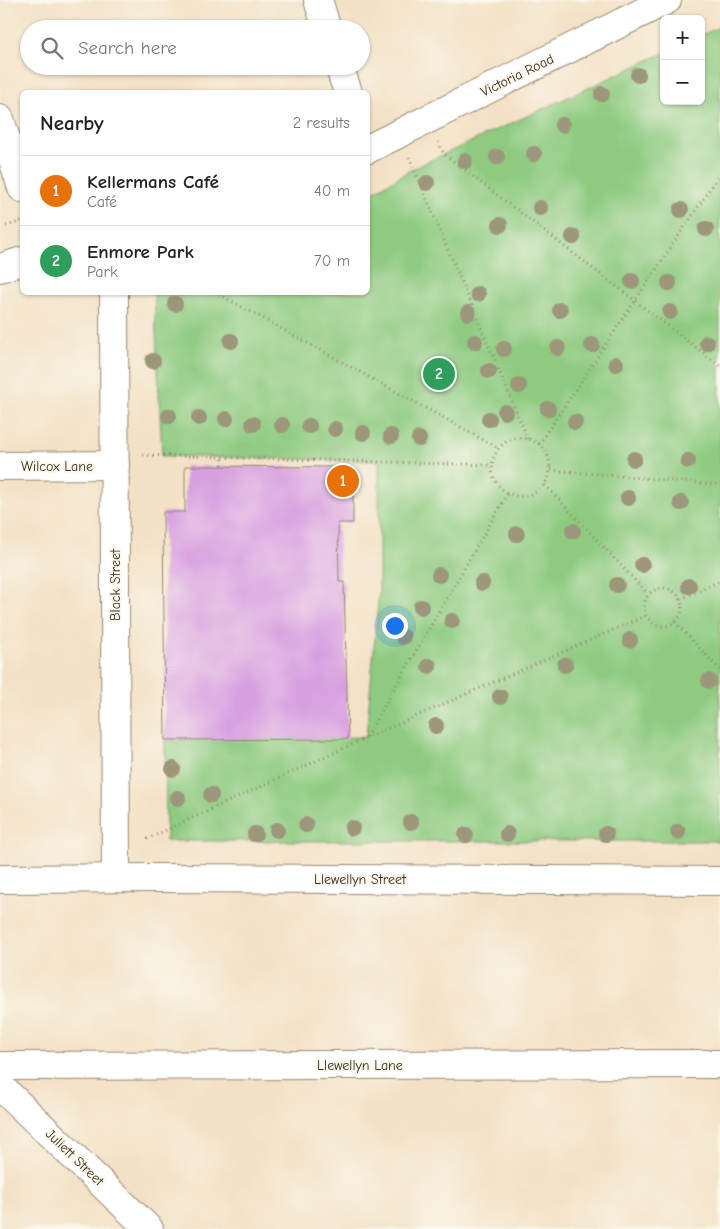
<!DOCTYPE html>
<html lang="en">
<head>
<meta charset="utf-8">
<style>
	body { margin:0; font-family:"Comic Neue",sans-serif; background:#f6f6f6; color:#222 }
	.controls { position:absolute; right:15px; top:15px; display:grid; overflow:hidden; border-radius:8px; box-shadow:0 1px 4px #0004 }
	.controls button { width:45px; height:45px; display:grid; place-items:center; padding:0; border:0; border-bottom:1px solid #e0e0e0; background:#fff; color:#222; font:25px sans-serif }
	.you { position:absolute; left:394px; top:625px; width:18px; height:18px; margin:-12px; border:4px solid #fff; border-radius:50%; background:#1a73e8; box-shadow:0 0 0 8px #1a73e833 }
	.badge { display:grid; place-items:center; width:32px; height:32px; border-radius:50%; background:#db2777; color:#fff; font-size:16px; font-weight:700 }
	.pin { position:absolute; translate:-50% -50%; border:2px solid #fff; box-shadow:0 1px 5px #0006 }
	.list { margin:0; padding:0; list-style:none }
	h2 { display:flex; justify-content:space-between; align-items:center; height:65px; margin:0; padding:0 20px; font-size:21px }
	h2 small { font-size:16px; font-weight:400; color:#767676 }
	.list li { display:grid; grid-template-columns:32px 1fr auto; gap:15px; align-items:center; box-sizing:border-box; height:70px; padding:0 20px; border-top:1px solid #e0e0e0 }
	.list b { display:block; font-size:19px; white-space:nowrap }
	.list p { margin:0; font-size:16px; white-space:nowrap; color:#767676 }
	.list em { font-size:16px; font-style:normal; color:#767676 }
	.icon { flex:none; width:28px; height:28px; fill:none; stroke:currentColor; stroke-width:2; stroke-linecap:round; stroke-linejoin:round }
	.map { position:relative; flex:none; width:720px; height:1229px; overflow:hidden }
	.search { position:absolute; background:#fff; box-shadow:0 1px 4px #0004; left:20px; top:20px; width:350px; height:55px; display:flex; align-items:center; gap:12px; box-sizing:border-box; padding:0 18px; border-radius:28px; color:#767676; font-size:19px }
	.panel { position:absolute; background:#fff; box-shadow:0 1px 4px #0004; left:20px; top:90px; width:350px; height:205px; border-radius:8px }
	.map>svg:first-child { display:block }
	.green { fill:#8ecb81; stroke:#647a50 }
	.building { fill:#d8a0e1 }
	.lines { fill:none; stroke-linecap:round; stroke-linejoin:round }
	.minor-casing { stroke:#978672; stroke-width:30 }
	.path { stroke:#978672; stroke-width:3; stroke-dasharray:1 4; stroke-linecap:butt }
	.minor { stroke:#fff; stroke-width:28 }
	.tree { fill:#9c977a }
	.labels { text-anchor:middle; stroke-width:4; stroke-linejoin:round; paint-order:stroke }
	.street-label { font-size:14px; fill:#3b2a1e; stroke:#fbf7ec }
</style>
</head>
<body>
<div class="map">
<svg width="720" height="1229" viewBox="0 0 720 1229">
	<rect width="100%" height="100%" fill="#fbf7ec"/>
	<filter id="ink" filterUnits="userSpaceOnUse"><feTurbulence type="fractalNoise" baseFrequency=".02" numOctaves="2"/><feDisplacementMap in="SourceGraphic" scale="10" xChannelSelector="R" yChannelSelector="G"/><feConvolveMatrix kernelMatrix="1 2 1 2 8 2 1 2 1" color-interpolation-filters="sRGB"/></filter>
	<filter id="wash" filterUnits="userSpaceOnUse"><feTurbulence type="fractalNoise" baseFrequency=".0096" numOctaves="4" result="noise"/><feDisplacementMap in="SourceGraphic" scale="20" xChannelSelector="R" yChannelSelector="G"/><feGaussianBlur stdDeviation="1.12" result="paint"/><feColorMatrix in="noise" values="0 0 0 0 0 0 0 0 0 0 0 0 0 0 0 0 0 1.4 0 .05"/><feComposite in="paint" operator="in"/></filter>
	<g filter="url(#wash)">
		<rect width="100%" height="100%" fill="#f3e1c5"/>
		<polygon class="green" points="720,27 720,841 166,841 165,740 366,737 379,591 379,461 162,456 154,293 368,292 368,195 414,168 664,53 664,101 701,101 701,35"/>
		<g id="blocks">
			<polygon class="building" points="185,466 334,467 334,480 353,485 353,523 338,523 339,582 344,582 348,739 165,740 163,512 185,512"/>
		</g>
	</g>
	<g filter="url(#ink)">
		<use href="#blocks" fill-opacity="0" stroke="#978672" stroke-width="1"/>
		<g class="lines">
			<defs>
				<g id="minor">
					<polyline points="318,0 327,29"/>
					<polyline points="339,66 348,92"/>
					<polyline points="0,119 22,188"/>
					<polyline points="368,149 667,0"/>
					<polyline points="0,268 22,261"/>
					<polyline points="114,292 116,878"/>
					<polyline points="0,466 115,465"/>
					<polyline points="0,879 156,878 720,881"/>
					<polyline points="0,1066 720,1064"/>
					<polyline points="0,1086 149,1229"/>
				</g>
			</defs>
			<use href="#minor" class="minor-casing"/>
			<g class="path">
				<polyline points="438,142 444,154 720,366"/>
				<polyline points="409,157 528,439"/>
				<polyline points="6,226 22,221"/>
				<polyline points="215,292 498,448"/>
				<circle cx="521" cy="467" r="29"/>
				<polyline points="539,444 720,174"/>
				<polyline points="143,455 491,465"/>
				<polyline points="222,465 223,457"/>
				<polyline points="551,470 720,485"/>
				<polyline points="545,485 648,594"/>
				<circle cx="663" cy="607" r="19"/>
				<polyline points="681,599 720,581"/>
				<polyline points="675,622 720,670"/>
				<polyline points="366,737 508,493"/>
				<polyline points="147,839 366,738 645,616"/>
			</g>
			<use href="#minor" class="minor"/>
		</g>
		<g class="tree">
			<circle cx="638" cy="75" r="8"/>
			<circle cx="602" cy="94" r="8"/>
			<circle cx="562" cy="125" r="8"/>
			<circle cx="534" cy="154" r="8"/>
			<circle cx="497" cy="157" r="8"/>
			<circle cx="465" cy="161" r="8"/>
			<circle cx="427" cy="183" r="8"/>
			<circle cx="540" cy="208" r="8"/>
			<circle cx="681" cy="210" r="8"/>
			<circle cx="500" cy="225" r="8"/>
			<circle cx="706" cy="229" r="8"/>
			<circle cx="573" cy="237" r="8"/>
			<circle cx="632" cy="281" r="8"/>
			<circle cx="669" cy="283" r="8"/>
			<circle cx="478" cy="294" r="8"/>
			<circle cx="175" cy="304" r="8"/>
			<circle cx="560" cy="310" r="8"/>
			<circle cx="670" cy="312" r="8"/>
			<circle cx="468" cy="313" r="8"/>
			<circle cx="231" cy="341" r="8"/>
			<circle cx="475" cy="342" r="8"/>
			<circle cx="707" cy="343" r="8"/>
			<circle cx="592" cy="345" r="8"/>
			<circle cx="558" cy="348" r="8"/>
			<circle cx="504" cy="349" r="8"/>
			<circle cx="153" cy="361" r="8"/>
			<circle cx="616" cy="364" r="8"/>
			<circle cx="489" cy="371" r="8"/>
			<circle cx="519" cy="386" r="8"/>
			<circle cx="548" cy="409" r="8"/>
			<circle cx="505" cy="412" r="8"/>
			<circle cx="169" cy="416" r="8"/>
			<circle cx="199" cy="418" r="8"/>
			<circle cx="226" cy="419" r="8"/>
			<circle cx="489" cy="419" r="8"/>
			<circle cx="575" cy="422" r="8"/>
			<circle cx="253" cy="424" r="8"/>
			<circle cx="282" cy="425" r="8"/>
			<circle cx="309" cy="426" r="8"/>
			<circle cx="335" cy="429" r="8"/>
			<circle cx="363" cy="433" r="8"/>
			<circle cx="391" cy="436" r="8"/>
			<circle cx="419" cy="439" r="8"/>
			<circle cx="634" cy="459" r="8"/>
			<circle cx="688" cy="461" r="8"/>
			<circle cx="628" cy="498" r="8"/>
			<circle cx="681" cy="503" r="8"/>
			<circle cx="573" cy="531" r="8"/>
			<circle cx="517" cy="534" r="8"/>
			<circle cx="642" cy="565" r="8"/>
			<circle cx="439" cy="575" r="8"/>
			<circle cx="482" cy="583" r="8"/>
			<circle cx="617" cy="585" r="8"/>
			<circle cx="689" cy="586" r="8"/>
			<circle cx="421" cy="607" r="8"/>
			<circle cx="452" cy="621" r="8"/>
			<circle cx="403" cy="637" r="8"/>
			<circle cx="630" cy="640" r="8"/>
			<circle cx="565" cy="665" r="8"/>
			<circle cx="429" cy="666" r="8"/>
			<circle cx="709" cy="681" r="8"/>
			<circle cx="500" cy="697" r="8"/>
			<circle cx="436" cy="726" r="8"/>
			<circle cx="173" cy="769" r="8"/>
			<circle cx="211" cy="795" r="8"/>
			<circle cx="178" cy="798" r="8"/>
			<circle cx="411" cy="822" r="8"/>
			<circle cx="306" cy="825" r="8"/>
			<circle cx="352" cy="828" r="8"/>
			<circle cx="277" cy="830" r="8"/>
			<circle cx="678" cy="832" r="8"/>
			<circle cx="255" cy="834" r="8"/>
			<circle cx="507" cy="834" r="8"/>
			<circle cx="606" cy="834" r="8"/>
			<circle cx="466" cy="835" r="8"/>
		</g>
	</g>
	<g class="labels">
		<g class="street-label">
			<text transform="translate(517 75) rotate(-26)" y="5">Victoria Road</text>
			<text x="57" y="471">Wilcox Lane</text>
			<text transform="translate(115 585) rotate(-90)" y="5">Black Street</text>
			<text x="360" y="884">Llewellyn Street</text>
			<text x="360" y="1070">Llewellyn Lane</text>
			<text transform="translate(75 1157) rotate(44)" y="5">Juliett Street</text>
		</g>
	</g>
</svg>
<div class="controls">
<button>+</button>
<button>−</button>
</div>
<div class="you"></div>
<div class="pin badge" style="left:343px;top:481px;background:#e8710a">1</div>
<div class="pin badge" style="left:439px;top:374px;background:#2e9e5b">2</div>
<div class="search"><svg class="icon" aria-label="search" viewBox="0 0 24 24"><circle cx="10" cy="10" r="6"/><path d="M15 15l6 6"/></svg>Search here</div>
<section class="panel">
<h2>Nearby<small>2 results</small></h2>
<ul class="list">
<li><span class="badge" style="background:#e8710a">1</span><div><b>Kellermans Café</b><p>Café</p></div><em>40 m</em></li>
<li><span class="badge" style="background:#2e9e5b">2</span><div><b>Enmore Park</b><p>Park</p></div><em>70 m</em></li>
</ul>
</section>
</div>
</body>
</html>
